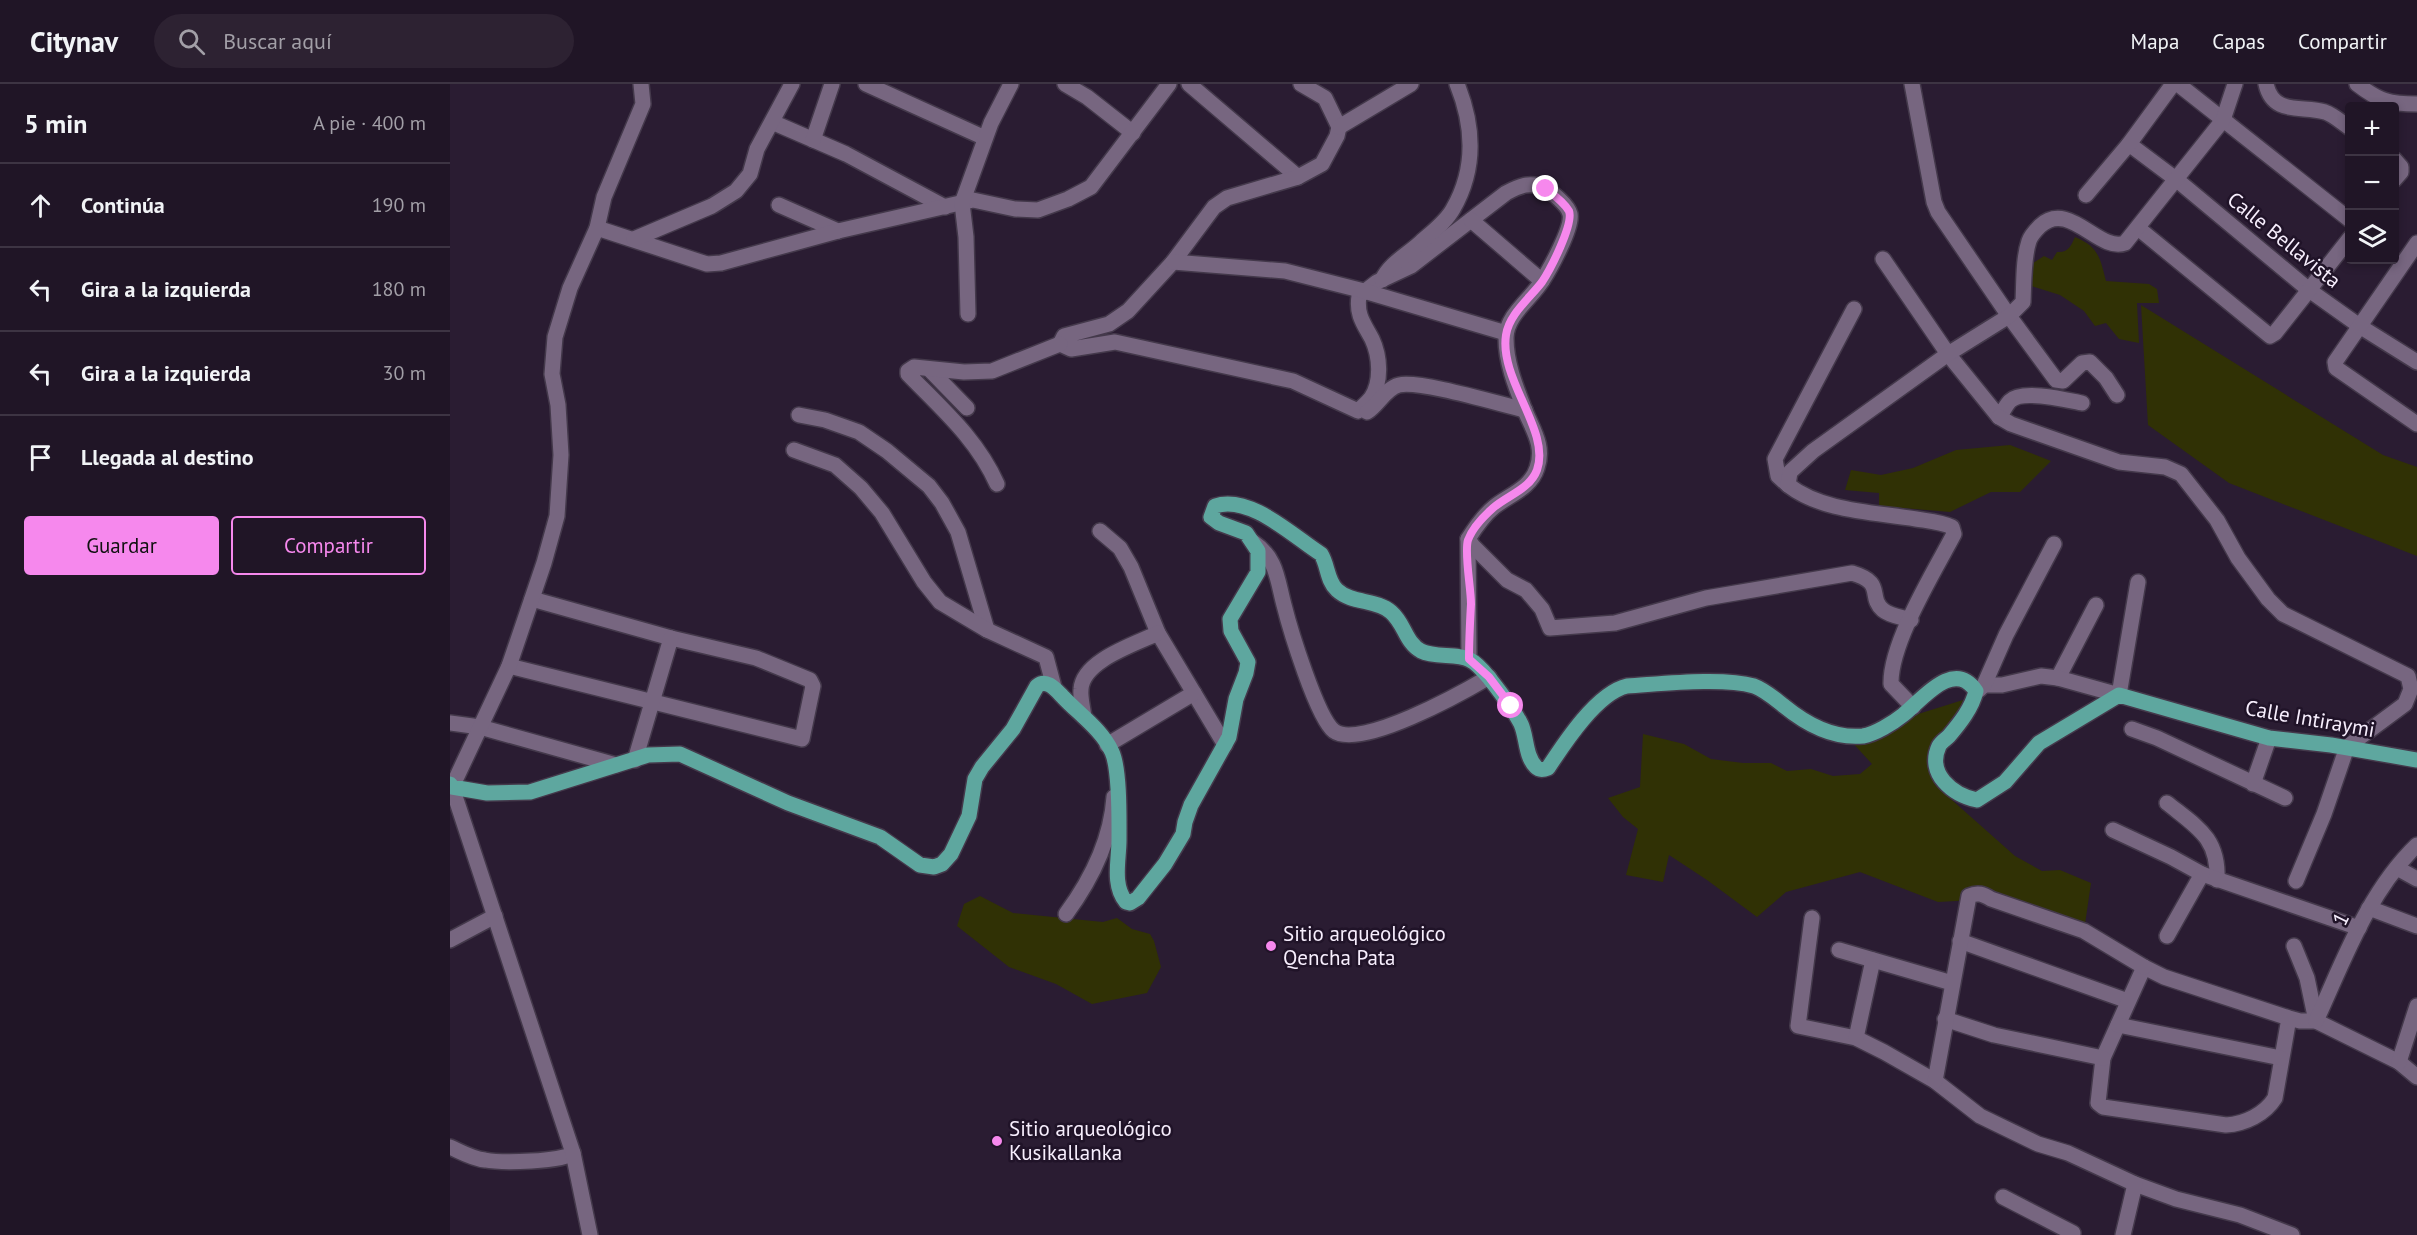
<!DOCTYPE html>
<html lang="es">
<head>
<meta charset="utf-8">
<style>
	body { margin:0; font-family:"PT Sans",sans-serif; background:#2d2232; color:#f1f3f6 }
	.controls { position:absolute; right:18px; top:18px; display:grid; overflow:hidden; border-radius:6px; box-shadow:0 3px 9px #0003 }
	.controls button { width:54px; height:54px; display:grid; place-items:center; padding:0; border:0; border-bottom:2px solid #3d3443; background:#201526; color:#f1f3f6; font:30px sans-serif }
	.stop { position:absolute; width:18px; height:18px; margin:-14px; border:4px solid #f688ed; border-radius:50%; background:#fff }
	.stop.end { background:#f688ed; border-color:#fff; box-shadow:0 2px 6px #0008 }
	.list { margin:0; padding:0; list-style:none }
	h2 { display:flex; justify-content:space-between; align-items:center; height:78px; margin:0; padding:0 24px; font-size:26px }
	h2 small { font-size:20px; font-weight:400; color:#a29fa7 }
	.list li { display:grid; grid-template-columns:39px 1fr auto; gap:18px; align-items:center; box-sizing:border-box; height:84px; padding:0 24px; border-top:2px solid #3d3443 }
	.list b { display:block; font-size:22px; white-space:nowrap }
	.list em { font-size:20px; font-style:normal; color:#a29fa7 }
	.actions { display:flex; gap:12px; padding:18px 24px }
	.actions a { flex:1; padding:14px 0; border:2px solid #f688ed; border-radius:6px; text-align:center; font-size:21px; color:#f688ed }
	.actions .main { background:#f688ed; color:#111 }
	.icon { flex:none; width:33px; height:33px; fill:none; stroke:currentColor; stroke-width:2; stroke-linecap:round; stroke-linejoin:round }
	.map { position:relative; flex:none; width:1967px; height:1151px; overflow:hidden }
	header { display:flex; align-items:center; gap:36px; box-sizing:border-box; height:84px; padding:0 30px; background:#201526; border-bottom:2px solid #3d3443 }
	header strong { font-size:28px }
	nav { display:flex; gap:33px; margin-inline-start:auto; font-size:21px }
	.search { width:420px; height:54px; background:#2d2232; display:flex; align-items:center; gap:15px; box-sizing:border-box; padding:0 21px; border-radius:33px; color:#a29fa7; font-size:22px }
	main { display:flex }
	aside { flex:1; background:#201526 }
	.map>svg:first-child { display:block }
	.green { fill:#303105 }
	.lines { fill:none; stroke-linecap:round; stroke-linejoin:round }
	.minor-casing { stroke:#44394b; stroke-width:18 }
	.major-casing { stroke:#44394b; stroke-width:18 }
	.minor { stroke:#776680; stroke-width:15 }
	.major { stroke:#5ea79f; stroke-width:15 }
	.route { stroke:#f688ed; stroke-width:8 }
	.poi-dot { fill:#f688ed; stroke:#201328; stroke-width:2 }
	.labels { text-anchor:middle; stroke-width:5; stroke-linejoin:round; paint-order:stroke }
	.street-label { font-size:21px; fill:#f7eefd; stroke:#201328 }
	.poi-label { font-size:21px; fill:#f7eefd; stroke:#201328; text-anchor:start }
</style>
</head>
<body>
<header>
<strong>Citynav</strong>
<div class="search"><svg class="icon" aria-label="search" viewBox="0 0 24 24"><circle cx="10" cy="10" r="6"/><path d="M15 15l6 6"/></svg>Buscar aquí</div>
<nav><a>Mapa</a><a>Capas</a><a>Compartir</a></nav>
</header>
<main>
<aside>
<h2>5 min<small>A pie · 400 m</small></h2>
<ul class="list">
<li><svg class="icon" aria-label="ahead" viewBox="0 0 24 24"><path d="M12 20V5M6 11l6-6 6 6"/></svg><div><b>Continúa</b></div><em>190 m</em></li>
<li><svg class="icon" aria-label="left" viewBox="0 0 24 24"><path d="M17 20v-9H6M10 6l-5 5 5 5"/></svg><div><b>Gira a la izquierda</b></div><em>180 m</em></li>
<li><svg class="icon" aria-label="left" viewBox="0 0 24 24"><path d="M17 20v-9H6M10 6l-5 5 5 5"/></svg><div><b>Gira a la izquierda</b></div><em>30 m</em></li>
<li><svg class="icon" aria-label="arrive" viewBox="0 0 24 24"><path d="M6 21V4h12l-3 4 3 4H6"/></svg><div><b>Llegada al destino</b></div></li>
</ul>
<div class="actions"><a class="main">Guardar</a><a>Compartir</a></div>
</aside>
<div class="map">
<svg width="1967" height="1151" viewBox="0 0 1967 1151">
	<rect width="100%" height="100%" fill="#2a1c32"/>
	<g class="green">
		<path d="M1625 153C1649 163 1650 174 1656 197L1699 200 1707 205 1709 219H1687L1689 259 1669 255 1656 239 1645 242 1634 227 1610 211 1581 202 1580 181 1594 172 1602 176 1607 168C1618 169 1621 162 1625 153Z"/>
		<polygon points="1691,221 1933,371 1967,383 1967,472 1779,399 1698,341"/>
		<polygon points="1560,361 1601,377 1570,408 1541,408 1500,428 1429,422 1429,409 1395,406 1401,386 1431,391 1463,384 1506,366"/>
		<polygon points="1513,616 1508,630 1486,655 1481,676 1485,701 1565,772 1592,787 1610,786 1641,799 1634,847 1542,815 1488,818 1410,788 1336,808 1307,833 1257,796 1219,771 1213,798 1176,791 1188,745 1173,733 1158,714 1190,703 1193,650 1234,660 1261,675 1293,679 1321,679 1337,687 1361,685 1383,692 1410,690 1422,680 1400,656 1429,654 1465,631"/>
		<polygon points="530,812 563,829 653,838 667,834 682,845 700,850 704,857 711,883 697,909 642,920 606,900 559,883 507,842 514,820"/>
	</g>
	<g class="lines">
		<defs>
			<g id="minor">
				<polyline points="416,0 535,54"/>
				<polyline points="615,0 637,13 683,49"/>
				<polyline points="739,0 848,93"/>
				<path d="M851 0 875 14 889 43 887 52 872 80 848 93 777 114 764 123 723 178 678 227 659 240 614 252 610 260 621 265 665 258 843 297 908 327C912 323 917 319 921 314 932 298 930 272 922 255 914 240 906 231 909 212L927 198 961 182 1056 109C1069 102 1080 97 1094 104 1102 108 1118 121 1120 130 1123 143 1100 185 1092 197 1082 214 1056 231 1056 254 1056 278 1065 301 1074 324 1082 345 1095 361 1087 384 1081 404 1059 411 1044 423 1034 431 1025 444 1018 455L1019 575"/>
				<polyline points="1462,0 1484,118 1488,128 1559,232 1606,296 1613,297 1632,279 1640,278 1656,294 1667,311"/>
				<polyline points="1728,0 1900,136"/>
				<path d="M1816 0C1823 32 1852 21 1875 28 1884 31 1892 39 1900 44"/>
				<path d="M1907 0C1929 17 1939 20 1967 20"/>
				<polyline points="322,38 396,70 495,123"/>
				<polyline points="889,43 961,0"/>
				<polyline points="363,56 382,0"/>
				<polyline points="1679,60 1727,96 1859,206 1911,243 1967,278"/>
				<polyline points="1944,75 1951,83 1951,88 1944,96"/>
				<polyline points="1636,111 1679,60 1723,0"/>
				<polyline points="329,121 388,147"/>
				<polyline points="1021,136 1092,197"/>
				<polyline points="147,144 257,180 271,179 388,147 523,116 565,125 588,126 618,115 641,103 719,0"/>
				<polyline points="1688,144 1820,252 1825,249 1900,154"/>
				<polyline points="184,155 262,122 286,107 300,90 307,65 342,0"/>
				<polyline points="1967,159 1885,278 1886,284 1967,340"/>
				<path d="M1433 175 1498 270 1549 333C1553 328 1556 321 1560 317 1572 305 1617 316 1632 319"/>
				<polyline points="723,178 835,187 914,207 1056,249"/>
				<path d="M932 196C940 179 957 171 971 158 982 148 996 138 1003 125 1026 85 1024 42 1007 0"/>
				<polyline points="518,230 516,153 512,119 541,39 561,0"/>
				<polyline points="479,285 517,324"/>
				<path d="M917 328C928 321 936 304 949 301 970 296 1049 320 1075 326"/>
				<polyline points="349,331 375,336 409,348 437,367 479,402 492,419 508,448 537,546"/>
				<polyline points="1549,333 1561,340 1669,378 1715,383 1731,390 1767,436 1788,474 1818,515 1833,530 1958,592 1961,605 1955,620 1897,663 1874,730 1846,797"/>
				<polyline points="344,366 385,381 411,404 432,429 474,498 490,518 537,546 596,573 604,603"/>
				<path d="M547 400C527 355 492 325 458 290V287L464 283 514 288 542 287 610 260"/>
				<polyline points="1338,401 1328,392 1325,375 1404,225"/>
				<polyline points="650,447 670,464 681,483 708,549 775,661"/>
				<path d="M1018 455 1023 462 1057 496 1076 506 1092 525 1100 544 1165 539 1256 514 1402 489C1436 499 1417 512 1433 526 1440 532 1452 533 1461 536"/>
				<path d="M803 458C827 474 827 495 834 521 840 545 867 634 884 647 910 666 1012 609 1039 593"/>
				<polyline points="59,582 352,655 363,602 360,596 306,574 221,554 82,515"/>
				<polyline points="1608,594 1646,521"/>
				<polyline points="1534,601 1552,601 1591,592 1608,594 1669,611 1688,498"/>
				<polyline points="1529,606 1534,601 1556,551 1604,460"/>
				<path d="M1463 623 1441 600C1440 559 1484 488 1504 450L1502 443C1491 438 1478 437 1466 435 1424 428 1373 428 1338 401L1340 388 1363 367 1498 270 1559 232 1573 218C1574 199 1573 175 1579 157 1581 151 1585 147 1590 142 1619 115 1649 169 1675 159L1773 36 1785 0"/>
				<path d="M634 633C633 624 630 614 631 605 633 576 686 560 708 549"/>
				<polyline points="0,639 30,643 166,681"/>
				<polyline points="1682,645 1707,654 1835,714"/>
				<polyline points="657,661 744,609"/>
				<polyline points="185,676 221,554"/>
				<polyline points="1803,700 1819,654"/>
				<path d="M1717 719C1747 743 1769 754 1767 796"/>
				<polyline points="1663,746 1721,773 1752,790 1909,844"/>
				<polyline points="1947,784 1967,795"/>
				<polyline points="1919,824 1967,842"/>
				<path d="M616 830C641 796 661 756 664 713"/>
				<polyline points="1362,834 1348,942 1406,954 1434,968 1485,997 1530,1032 1588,1060 1618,1069 1685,1100 1726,1115 1790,1131 1842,1151"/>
				<polyline points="1717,852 1752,790"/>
				<polyline points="0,856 45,832"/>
				<polyline points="1510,857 1678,917"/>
				<polyline points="1844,862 1857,894 1866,937"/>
				<polyline points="1389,866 1502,899"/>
				<path d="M1839 934 1825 1014C1815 1030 1795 1040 1776 1041L1653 1023 1648 1019 1653 974 1694 883 1714 893 1839 934 1850 937H1866L1949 978 1967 993"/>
				<polyline points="1495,935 1544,951 1653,974"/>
				<path d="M1866 937C1894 876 1918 808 1967 761"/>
				<polyline points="1668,941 1831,974"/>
				<polyline points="1406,954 1423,876"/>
				<polyline points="1949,978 1967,922"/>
				<path d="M1485 997 1519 812C1528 808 1533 810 1541 815L1634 847 1694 883"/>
				<path d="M0 1063C11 1068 23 1075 35 1076 51 1079 113 1078 123 1069"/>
				<polyline points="1553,1113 1623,1149"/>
				<polyline points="140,1151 123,1069 2,703 59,582 94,479 107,432 111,371 108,321 102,290 105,253 120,204 147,144 154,113 193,20 191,0"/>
				<polyline points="1673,1151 1685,1100"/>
			</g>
			<path id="major" d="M0 700 2 703 37 709 80 708 198 671 230 670 338 719 430 753 470 781 484 783 492 780 501 770 519 732 525 695 532 683 563 645 587 602C597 594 606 606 613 613 629 630 652 646 662 668 670 686 669 735 669 756 669 776 662 801 676 818L680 819 688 814 715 780 733 750 735 738 741 721 779 653 786 615 796 589 798 578 781 547 780 535 808 488V467L796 449 769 439 761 433 765 422C800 410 844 453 871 470 878 481 877 497 887 506 902 520 926 515 941 528 955 540 955 558 971 567 985 574 1008 569 1020 576 1027 579 1035 589 1040 595 1051 609 1063 624 1071 640 1077 653 1075 672 1086 683 1089 686 1093 686 1098 684 1115 658 1147 609 1177 602 1211 600 1272 593 1304 602 1315 606 1325 615 1334 622 1356 640 1382 655 1413 652 1425 650 1443 639 1453 631 1472 616 1503 574 1526 607 1522 624 1510 639 1499 652 1496 655 1491 658 1489 662 1476 690 1503 711 1527 716L1555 698 1589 659 1669 611 1819 654 1881 661 1967 676"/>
		</defs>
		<use href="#minor" class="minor-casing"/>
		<use href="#major" class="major-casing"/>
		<use href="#minor" class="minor"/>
		<use href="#major" class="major"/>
	</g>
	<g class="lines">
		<path class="route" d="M1061 622 1039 593 1019 575C1019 556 1020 538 1021 520 1021 504 1014 468 1018 456 1022 445 1034 432 1043 424 1058 411 1080 405 1087 386 1101 347 1049 296 1056 251 1059 230 1080 214 1092 198 1100 186 1124 140 1119 127 1114 118 1104 111 1096 105"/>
	</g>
	<g class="poi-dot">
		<circle cx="821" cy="862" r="6"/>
		<circle cx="547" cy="1057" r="6"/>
	</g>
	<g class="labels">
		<g class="street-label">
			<text transform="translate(1834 156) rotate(39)" y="7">Calle Bellavista</text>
			<text transform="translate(1860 635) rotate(10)" y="7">Calle Intiraymi</text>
			<text transform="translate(1891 835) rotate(-64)" y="7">1</text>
		</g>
		<g class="poi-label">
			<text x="833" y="857">Sitio arqueológico<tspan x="833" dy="24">Qencha Pata</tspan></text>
			<text x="559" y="1052">Sitio arqueológico<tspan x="559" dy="24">Kusikallanka</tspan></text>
		</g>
	</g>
</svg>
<div class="controls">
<button>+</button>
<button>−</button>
<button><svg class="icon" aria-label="layers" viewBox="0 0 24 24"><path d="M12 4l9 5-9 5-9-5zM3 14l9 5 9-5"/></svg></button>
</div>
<div class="stop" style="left:1061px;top:622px"></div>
<div class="stop end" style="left:1096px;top:105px"></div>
</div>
</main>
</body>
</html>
